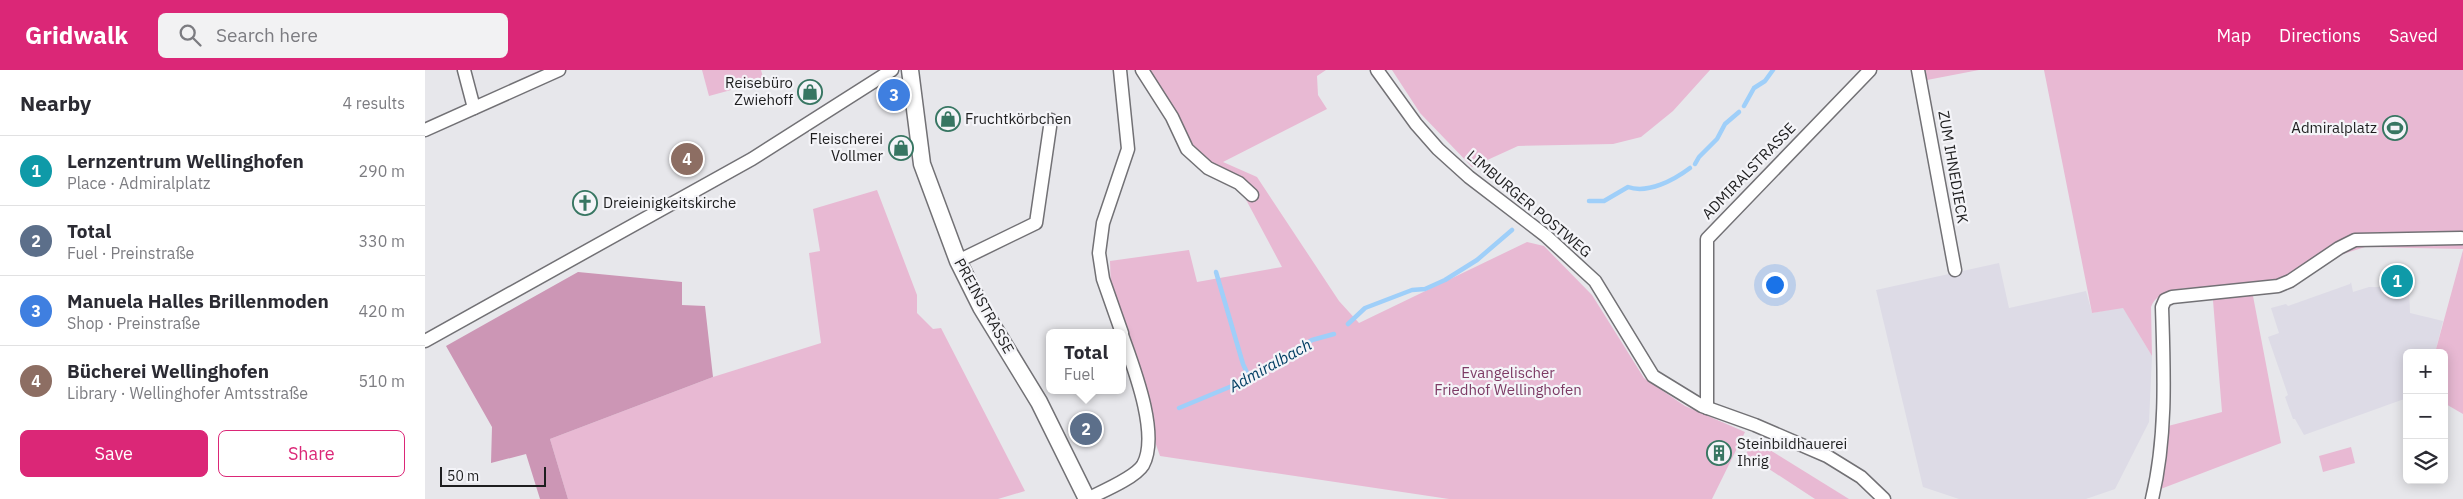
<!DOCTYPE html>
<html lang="en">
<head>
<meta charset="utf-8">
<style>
	body { margin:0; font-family:"IBM Plex Sans",sans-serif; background:#f2f2f3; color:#2b2b33 }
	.controls { position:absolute; right:15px; bottom:15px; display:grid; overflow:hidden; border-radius:8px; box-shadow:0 2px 12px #0003 }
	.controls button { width:45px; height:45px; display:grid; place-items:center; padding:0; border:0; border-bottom:1px solid #e1e1e2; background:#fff; color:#2b2b33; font:25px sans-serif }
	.scale { position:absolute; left:15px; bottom:12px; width:106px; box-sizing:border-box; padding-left:5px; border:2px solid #1e1e1f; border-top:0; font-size:14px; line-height:18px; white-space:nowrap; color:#1e1e1f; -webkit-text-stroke:4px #f4f4f8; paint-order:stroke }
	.you { position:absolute; left:1349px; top:214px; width:18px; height:18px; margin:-12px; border:4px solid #fff; border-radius:50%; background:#1a73e8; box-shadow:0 0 0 8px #1a73e833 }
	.badge { display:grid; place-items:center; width:32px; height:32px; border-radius:50%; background:#db2777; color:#fff; font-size:16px; font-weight:700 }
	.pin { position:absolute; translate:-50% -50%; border:2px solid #fff; box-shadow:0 1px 5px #0006 }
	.popup { position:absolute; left:621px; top:259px; width:80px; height:65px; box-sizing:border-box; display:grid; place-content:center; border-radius:8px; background:#fff; filter:drop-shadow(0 1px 4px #0005); font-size:16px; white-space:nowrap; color:#7c7c81 }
	.popup b { font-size:19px; color:#2b2b33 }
	.popup::after { content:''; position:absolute; left:50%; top:100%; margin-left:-10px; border:10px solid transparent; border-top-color:#fff }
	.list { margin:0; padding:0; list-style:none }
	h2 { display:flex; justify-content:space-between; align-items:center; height:65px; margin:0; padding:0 20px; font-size:21px }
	h2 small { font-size:16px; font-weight:400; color:#7c7c81 }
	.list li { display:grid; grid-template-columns:32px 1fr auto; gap:15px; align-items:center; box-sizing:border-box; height:70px; padding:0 20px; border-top:1px solid #e1e1e2 }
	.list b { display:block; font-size:19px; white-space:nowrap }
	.list p { margin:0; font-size:16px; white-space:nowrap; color:#7c7c81 }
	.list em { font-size:16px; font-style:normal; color:#7c7c81 }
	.actions { display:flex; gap:10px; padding:15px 20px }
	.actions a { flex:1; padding:11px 0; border:1px solid #db2777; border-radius:8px; text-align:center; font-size:18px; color:#db2777 }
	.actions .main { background:#db2777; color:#fff }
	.icon { flex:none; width:28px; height:28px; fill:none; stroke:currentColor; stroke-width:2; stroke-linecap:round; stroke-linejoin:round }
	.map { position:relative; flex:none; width:2038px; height:429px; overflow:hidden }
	header { display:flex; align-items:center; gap:30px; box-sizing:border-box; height:70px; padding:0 25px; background:#db2777; color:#fff }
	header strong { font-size:24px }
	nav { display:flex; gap:28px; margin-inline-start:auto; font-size:18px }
	.search { width:350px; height:45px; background:#f2f2f3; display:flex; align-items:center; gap:12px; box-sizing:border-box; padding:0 18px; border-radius:8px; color:#7c7c81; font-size:19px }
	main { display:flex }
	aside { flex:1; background:#fff }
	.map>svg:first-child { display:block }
	.built { fill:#dddbe6 }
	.green { fill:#e8b9d3 }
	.forest { fill:#cc96b5 }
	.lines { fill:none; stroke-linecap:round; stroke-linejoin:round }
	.stream { stroke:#9fcff9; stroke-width:4.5 }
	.minor-casing { stroke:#727175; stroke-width:15 }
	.tertiary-casing { stroke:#727175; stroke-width:19 }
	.minor { stroke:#fff; stroke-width:12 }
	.tertiary { stroke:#fff; stroke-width:16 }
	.labels { text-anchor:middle; stroke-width:4.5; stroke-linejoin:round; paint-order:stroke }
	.poi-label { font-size:15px; fill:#1e1e1f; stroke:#f4f4f8; text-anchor:end }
	.street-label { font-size:15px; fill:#1e1e1f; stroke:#f4f4f8 }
	.park-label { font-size:15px; fill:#7d3b65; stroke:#f4f4f8 }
	.water-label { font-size:16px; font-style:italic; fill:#043f64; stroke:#f4f4f8 }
</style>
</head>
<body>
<header>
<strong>Gridwalk</strong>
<div class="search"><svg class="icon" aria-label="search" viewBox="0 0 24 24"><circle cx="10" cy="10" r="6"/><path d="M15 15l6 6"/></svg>Search here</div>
<nav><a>Map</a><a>Directions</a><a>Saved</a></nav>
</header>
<main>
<aside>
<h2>Nearby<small>4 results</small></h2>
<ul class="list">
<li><span class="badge" style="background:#0f9aa8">1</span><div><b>Lernzentrum Wellinghofen</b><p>Place · Admiralplatz</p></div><em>290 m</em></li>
<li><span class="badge" style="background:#5c6f8a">2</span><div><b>Total</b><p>Fuel · Preinstraße</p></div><em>330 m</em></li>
<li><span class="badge" style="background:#3f7fe0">3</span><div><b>Manuela Halles Brillenmoden</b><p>Shop · Preinstraße</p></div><em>420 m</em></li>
<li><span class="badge" style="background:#8d6e63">4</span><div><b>Bücherei Wellinghofen</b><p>Library · Wellinghofer Amtsstraße</p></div><em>510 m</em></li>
</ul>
<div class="actions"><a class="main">Save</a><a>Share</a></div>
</aside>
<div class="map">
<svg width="2038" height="429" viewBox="0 0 2038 429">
	<rect width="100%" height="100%" fill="#e7e7eb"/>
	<g class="built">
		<polygon points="1574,193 1584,238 1661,221 1667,243 1698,237 1727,286 1724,352 1690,419 1661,429 1534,429 1498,417 1451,220"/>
		<polygon points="1926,212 1928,222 1944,217 1984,217 1985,243 2018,251 2010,283 1982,283 1982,328 1879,365 1870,349 1868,349 1860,327 1863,325 1843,267 1854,263 1846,238 1861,234 1863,236 1925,214"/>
	</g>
	<g class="green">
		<polygon points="277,0 336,0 339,11 284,26"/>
		<polygon points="718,0 901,0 892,6 893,25 902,39 798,92 832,107 914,231 934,253 1102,172 1119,176 1167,225 1219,308 1260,336 1320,362 1287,429 1024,429 735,386 722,349 686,221 685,191 764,180 772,212 857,197 811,111 764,78"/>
		<polygon points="967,0 1285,0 1248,41 1216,67 1188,74 1093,76 1047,97 995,43"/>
		<polygon points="1500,0 1554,0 1502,10"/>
		<path d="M1619 0H2038V179L1940 177 1918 184 1875 212 1852 222 1828 226 1856 373 1733 420 1743 356 1797 342 1787 218C1767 218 1735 215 1726 237L1727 286 1698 238 1667 243Z"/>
		<polygon points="452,120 492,225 492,243 508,259 516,258 600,421 573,429 143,429 125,369 288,307 396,273 384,183 395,181 388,139"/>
		<polygon points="2038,180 2038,344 2019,333 2019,283 2010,283"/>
		<polygon points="1329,370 1424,429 1390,429 1321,384"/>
		<polygon points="1926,377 1930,393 1898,402 1894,386"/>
	</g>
	<polygon class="forest" points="153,202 257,212 257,235 280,236 288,307 125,369 143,429 115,429 101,384 66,393 67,357 21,276"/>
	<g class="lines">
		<g class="stream">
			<polyline points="1319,36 1329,18 1340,11 1348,0"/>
			<polyline points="1270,94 1274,87 1292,69 1300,54 1314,42"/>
			<path d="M1164 131H1179L1203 117C1223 124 1249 110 1265 98"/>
			<polyline points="791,202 818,294 824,307"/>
			<polyline points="923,254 940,238 987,220 1000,219 1020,210 1052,190 1087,160"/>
			<polyline points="754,338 819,311 887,270 909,264"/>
		</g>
		<defs>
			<g id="minor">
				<polyline points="39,0 49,38"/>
				<polyline points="695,0 703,79 678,153 674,183 678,209 697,263"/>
				<polyline points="717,0 747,47 762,79 783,98 814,113 827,125"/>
				<polyline points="952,0 991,54 1013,79 1044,107 1121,166 1170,211 1228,306 1277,336 1330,355 1402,386 1436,407 1459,429"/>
				<polyline points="1493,0 1530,200"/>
				<polyline points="0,60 134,0"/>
				<polyline points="533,191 611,153 626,50"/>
				<polyline points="0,271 327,89 467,0"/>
				<polyline points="1282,338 1282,169 1445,0"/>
				<path d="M662 429C676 422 710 408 718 395 735 364 708 296 697 265"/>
				<path d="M1727 429C1742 367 1739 301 1737 237L1740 230 1747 227 1853 216 1865 211 1914 178 1930 170 2036 168"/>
			</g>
			<polyline id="tertiary" points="485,0 497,94 533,191 556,237 614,332 662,429"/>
		</defs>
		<use href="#minor" class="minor-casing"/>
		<use href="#tertiary" class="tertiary-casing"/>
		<use href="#minor" class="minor"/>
		<use href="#tertiary" class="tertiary"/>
	</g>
	<defs>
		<symbol id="shop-ring" viewBox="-11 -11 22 22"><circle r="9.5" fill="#f4f4f8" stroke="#377662" stroke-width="1.5"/><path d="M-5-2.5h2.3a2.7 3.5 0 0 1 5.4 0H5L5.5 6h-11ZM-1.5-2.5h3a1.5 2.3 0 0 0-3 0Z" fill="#377662"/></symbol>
		<symbol id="stadium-ring" viewBox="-11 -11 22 22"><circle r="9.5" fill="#f4f4f8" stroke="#377662" stroke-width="1.5"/><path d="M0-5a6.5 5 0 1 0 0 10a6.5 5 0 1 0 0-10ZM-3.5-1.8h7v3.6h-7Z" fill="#377662"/></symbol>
		<symbol id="church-ring" viewBox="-11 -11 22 22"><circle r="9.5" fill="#f4f4f8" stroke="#377662" stroke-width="1.5"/><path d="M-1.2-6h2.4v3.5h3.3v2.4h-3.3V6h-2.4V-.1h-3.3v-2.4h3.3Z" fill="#377662"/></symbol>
		<symbol id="building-ring" viewBox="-11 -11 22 22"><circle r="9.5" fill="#f4f4f8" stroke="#377662" stroke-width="1.5"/><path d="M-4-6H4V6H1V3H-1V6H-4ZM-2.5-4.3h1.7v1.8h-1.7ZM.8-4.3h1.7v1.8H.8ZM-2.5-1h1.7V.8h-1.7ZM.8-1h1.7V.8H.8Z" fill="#377662"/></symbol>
	</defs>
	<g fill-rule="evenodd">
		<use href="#shop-ring" x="371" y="8" width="28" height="28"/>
		<use href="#shop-ring" x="509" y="35" width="28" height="28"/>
		<use href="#stadium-ring" x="1956" y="44" width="28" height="28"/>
		<use href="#shop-ring" x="462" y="64" width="28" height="28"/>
		<use href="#church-ring" x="146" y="119" width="28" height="28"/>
		<use href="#building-ring" x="1280" y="369" width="28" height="28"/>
	</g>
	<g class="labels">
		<g class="poi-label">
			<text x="368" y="18">Reisebüro<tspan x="368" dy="17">Zwiehoff</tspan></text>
			<text x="540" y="54" text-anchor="start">Fruchtkörbchen</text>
			<text x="1952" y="63">Admiralplatz</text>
			<text x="458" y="74">Fleischerei<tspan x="458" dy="17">Vollmer</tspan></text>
			<text x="178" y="138" text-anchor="start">Dreieinigkeitskirche</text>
			<text x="1312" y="379" text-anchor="start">Steinbildhauerei<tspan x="1312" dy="17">Ihrig</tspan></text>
		</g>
		<g class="street-label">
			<text transform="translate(1528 97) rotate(80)" y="5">ZUM IHNEDIECK</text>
			<text transform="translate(1324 101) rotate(-46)" y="5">ADMIRALSTRASSE</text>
			<text transform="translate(1104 134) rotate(40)" y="5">LIMBURGER POSTWEG</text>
			<text transform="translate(559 236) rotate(61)" y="5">PREINSTRASSE</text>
		</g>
		<g class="park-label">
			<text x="1083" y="308">Evangelischer<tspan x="1083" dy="17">Friedhof Wellinghofen</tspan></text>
		</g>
		<g class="water-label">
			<text transform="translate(845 295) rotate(-29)" y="6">Admiralbach</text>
		</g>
	</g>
</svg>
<div class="controls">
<button>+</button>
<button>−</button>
<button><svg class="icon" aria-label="layers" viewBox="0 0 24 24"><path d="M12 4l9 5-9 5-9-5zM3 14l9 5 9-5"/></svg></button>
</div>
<div class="scale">50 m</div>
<div class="you"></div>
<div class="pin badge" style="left:1972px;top:211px;background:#0f9aa8">1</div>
<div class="pin badge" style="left:661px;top:359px;background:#5c6f8a">2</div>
<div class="popup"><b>Total</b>Fuel</div>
<div class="pin badge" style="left:469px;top:25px;background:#3f7fe0">3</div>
<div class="pin badge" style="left:262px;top:89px;background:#8d6e63">4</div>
</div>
</main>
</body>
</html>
